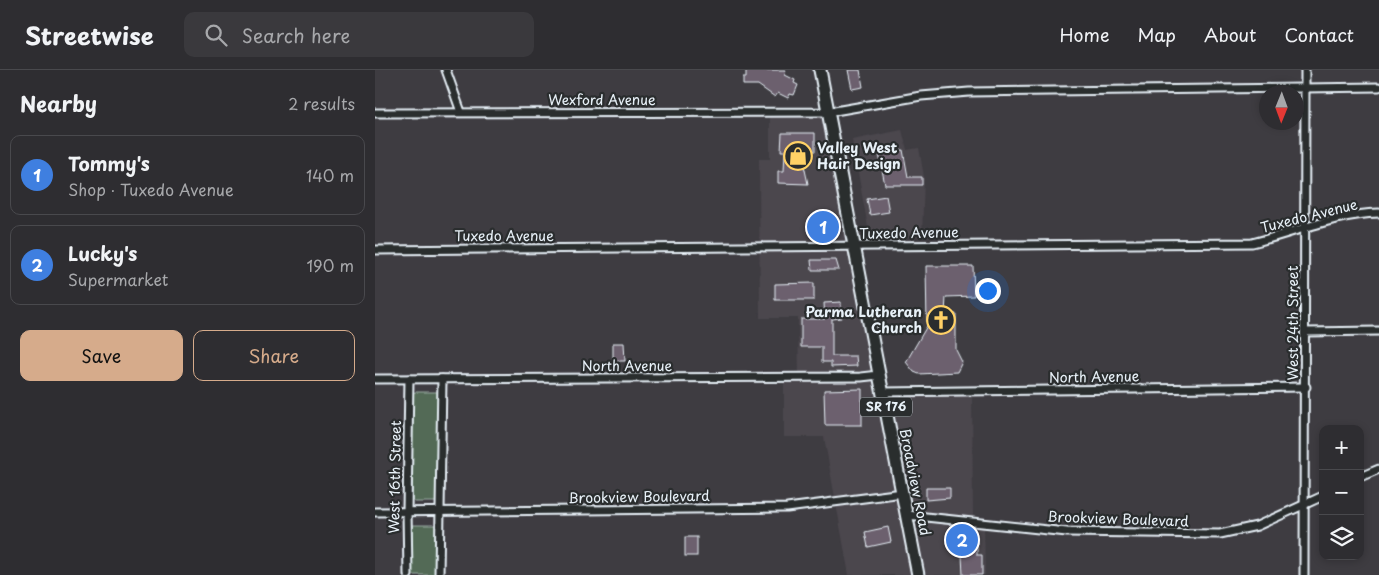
<!DOCTYPE html>
<html lang="en">
<head>
<meta charset="utf-8">
<style>
	body { margin:0; font-family:"Playpen Sans",sans-serif; background:#3a393d; color:#f1f3f6 }
	.controls { position:absolute; right:15px; bottom:15px; display:grid; overflow:hidden; border-radius:10px; box-shadow:0 2px 8px #0003 }
	.controls button { width:45px; height:45px; display:grid; place-items:center; padding:0; border:0; border-bottom:1px solid #49494d; background:#2e2d31; color:#f1f3f6; font:25px sans-serif }
	.compass { position:absolute; left:884px; top:15px; width:45px; height:45px; border-radius:50%; background:#2e2d31; box-shadow:0 2px 8px #0003; rotate:181deg }
	.you { position:absolute; left:612px; top:220px; width:18px; height:18px; margin:-12px; border:4px solid #fff; border-radius:50%; background:#1a73e8; box-shadow:0 0 0 8px #1a73e833 }
	.badge { display:grid; place-items:center; width:32px; height:32px; border-radius:50%; background:#d6ab8b; color:#fff; font-size:16px; font-weight:700 }
	.pin { position:absolute; translate:-50% -50%; border:2px solid #fff; box-shadow:0 1px 5px #0006 }
	.list { margin:0; padding:0; list-style:none }
	h2 { display:flex; justify-content:space-between; align-items:center; height:65px; margin:0; padding:0 20px; font-size:21px }
	h2 small { font-size:16px; font-weight:400; color:#a7a8ab }
	.list li { display:grid; grid-template-columns:32px 1fr auto; gap:15px; align-items:center; box-sizing:border-box; height:80px; margin:0 10px 10px; padding:0 10px; border:1px solid #49494d; border-radius:10px }
	.list b { display:block; font-size:19px; white-space:nowrap }
	.list p { margin:0; font-size:16px; white-space:nowrap; color:#a7a8ab }
	.list em { font-size:16px; font-style:normal; color:#a7a8ab }
	.actions { display:flex; gap:10px; padding:15px 20px }
	.actions a { flex:1; padding:11px 0; border:1px solid #d6ab8b; border-radius:10px; text-align:center; font-size:18px; color:#d6ab8b }
	.actions .main { background:#d6ab8b; color:#111 }
	.icon { flex:none; width:28px; height:28px; fill:none; stroke:currentColor; stroke-width:2; stroke-linecap:round; stroke-linejoin:round }
	.map { position:relative; flex:none; width:1004px; height:505px; overflow:hidden }
	header { display:flex; align-items:center; gap:30px; box-sizing:border-box; height:70px; padding:0 25px; background:#2e2d31; border-bottom:1px solid #49494d }
	header strong { font-size:24px }
	nav { display:flex; gap:28px; margin-inline-start:auto; font-size:18px }
	.search { width:350px; height:45px; background:#3a393d; display:flex; align-items:center; gap:12px; box-sizing:border-box; padding:0 18px; border-radius:10px; color:#a7a8ab; font-size:19px }
	main { display:flex }
	aside { flex:1; background:#2e2d31 }
	.map>svg:first-child { display:block }
	.built { fill:#4c474e }
	.green { fill:#536a56; stroke:#9eaea7 }
	.building { fill:#6c606e; stroke:#e8f1f8 }
	.lines { fill:none; stroke-linecap:round; stroke-linejoin:round }
	.minor-casing { stroke:#e8f1f8; stroke-width:11 }
	.primary-casing { stroke:#e8f1f8; stroke-width:15 }
	.minor { stroke:#2a2d2e; stroke-width:7 }
	.primary { stroke:#2a2d2e; stroke-width:11 }
	.labels { text-anchor:middle; stroke-width:4.5; stroke-linejoin:round; paint-order:stroke }
	.shield { fill:#2a2d2e; stroke:#afb6bb; stroke-width:1 }
	.shield-label { font-size:12px; font-weight:bold; fill:#e8f1f8 }
	.street-label { font-size:14px; fill:#e8f1f8; stroke:#2a2d2e }
	.poi-label { font-size:14px; font-weight:bold; fill:#e8f1f8; stroke:#2a2d2e; text-anchor:start }
</style>
</head>
<body>
<header>
<strong>Streetwise</strong>
<div class="search"><svg class="icon" aria-label="search" viewBox="0 0 24 24"><circle cx="10" cy="10" r="6"/><path d="M15 15l6 6"/></svg>Search here</div>
<nav><a>Home</a><a>Map</a><a>About</a><a>Contact</a></nav>
</header>
<main>
<aside>
<h2>Nearby<small>2 results</small></h2>
<ul class="list">
<li><span class="badge" style="background:#3f7fe0">1</span><div><b>Tommy's</b><p>Shop · Tuxedo Avenue</p></div><em>140 m</em></li>
<li><span class="badge" style="background:#3f7fe0">2</span><div><b>Lucky's</b><p>Supermarket</p></div><em>190 m</em></li>
</ul>
<div class="actions"><a class="main">Save</a><a>Share</a></div>
</aside>
<div class="map">
<svg width="1004" height="505" viewBox="0 0 1004 505">
	<rect width="100%" height="100%" fill="#3e3c41"/>
	<filter id="ink" filterUnits="userSpaceOnUse"><feTurbulence type="fractalNoise" baseFrequency=".02" numOctaves="2"/><feDisplacementMap in="SourceGraphic" scale="10" xChannelSelector="R" yChannelSelector="G"/><feConvolveMatrix kernelMatrix="1 2 1 2 8 2 1 2 1" color-interpolation-filters="sRGB"/></filter>
	<g filter="url(#ink)">
		<g class="built">
			<polygon points="395,42 454,42 508,322 597,321 598,452 609,453 610,505 474,505 449,367 409,367 409,307 424,307 423,248 385,248 384,89 395,89"/>
			<polygon points="527,60 532,80 544,78 549,107 547,166 495,168 477,70"/>
		</g>
		<g class="green">
			<polygon points="40,322 63,322 62,431 60,432 40,432 37,430 38,323"/>
			<rect x="37" y="455" width="25" height="50"/>
		</g>
		<g class="building">
			<polygon points="371,0 411,0 410,5 420,10 419,13 423,15 419,25 415,24 413,28 403,23 400,27 383,15 368,15 368,8 371,8"/>
			<polygon points="473,0 485,0 488,17 477,19"/>
			<polygon points="407,63 440,63 440,81 426,81 433,114 403,113 403,101 409,101 410,81 406,81"/>
			<polygon points="528,80 533,107 547,107 547,115 510,115 504,84"/>
			<polygon points="511,126 514,142 495,145 492,129"/>
			<rect x="443" y="147" width="10" height="19"/>
			<polygon points="436,190 461,190 464,200 437,200"/>
			<polygon points="551,196 598,196 599,226 571,227 570,244 581,244 581,280 587,292 582,302 544,304 539,302 531,292 552,256"/>
			<polygon points="439,213 439,230 400,230 400,214"/>
			<polygon points="466,232 467,248 457,249 457,286 481,286 482,296 456,297 456,292 447,292 447,277 426,277 426,249 450,249 449,233"/>
			<polygon points="238,273 249,273 250,291 238,291"/>
			<polygon points="487,319 487,355 450,355 449,320"/>
			<polygon points="551,418 575,418 575,428 551,430"/>
			<polygon points="513,457 516,472 493,477 490,462"/>
			<polygon points="586,466 602,466 602,485 607,485 607,505 588,505"/>
			<rect x="310" y="467" width="12" height="19"/>
		</g>
		<g class="lines">
			<defs>
				<g id="minor">
					<polyline points="71,0 86,42"/>
					<polyline points="0,43 454,42 546,26 594,22 1004,17"/>
					<path d="M0 180 877 173C919 163 960 144 1004 143"/>
					<polyline points="930,262 1004,261"/>
					<polyline points="0,309 486,307 504,305"/>
					<polyline points="508,322 931,317"/>
					<polyline points="985,407 1004,399"/>
					<polyline points="0,442 412,438 528,423"/>
					<polyline points="532,445 692,462 845,464 882,456 948,426"/>
					<polyline points="33,505 32,441 34,309"/>
					<polyline points="64,505 67,309"/>
					<polyline points="929,505 930,0"/>
				</g>
				<polyline id="primary" points="445,0 543,505"/>
			</defs>
			<use href="#minor" class="minor-casing"/>
			<use href="#primary" class="primary-casing"/>
			<use href="#minor" class="minor"/>
			<use href="#primary" class="primary"/>
		</g>
	</g>
	<defs>
		<symbol id="shop-ring" viewBox="-11 -11 22 22"><circle r="9.5" fill="#2a2d2e" stroke="#ffd166" stroke-width="1.5"/><path d="M-5-2.5h2.3a2.7 3.5 0 0 1 5.4 0H5L5.5 6h-11ZM-1.5-2.5h3a1.5 2.3 0 0 0-3 0Z" fill="#ffd166"/></symbol>
		<symbol id="church-ring" viewBox="-11 -11 22 22"><circle r="9.5" fill="#2a2d2e" stroke="#ffd166" stroke-width="1.5"/><path d="M-1.2-6h2.4v3.5h3.3v2.4h-3.3V6h-2.4V-.1h-3.3v-2.4h3.3Z" fill="#ffd166"/></symbol>
	</defs>
	<g fill-rule="evenodd">
		<use href="#shop-ring" x="407" y="70" width="32" height="32"/>
		<use href="#church-ring" x="550" y="234" width="32" height="32"/>
	</g>
	<g class="labels">
		<rect class="shield" x="485" y="327.5" width="52" height="19" rx="4"/>
		<g class="shield-label">
			<text x="511" y="341">SR 176</text>
		</g>
		<g class="street-label">
			<text x="227" y="35">Wexford Avenue</text>
			<text transform="translate(934 146) rotate(-14)" y="5">Tuxedo Avenue</text>
			<text transform="translate(534 163) rotate(-1)" y="5">Tuxedo Avenue</text>
			<text x="129" y="171">Tuxedo Avenue</text>
			<text transform="translate(918 253) rotate(-90)" y="5">West 24th Street</text>
			<text x="252" y="301">North Avenue</text>
			<text transform="translate(719 307) rotate(-1)" y="5">North Avenue</text>
			<text transform="translate(20 407) rotate(-89)" y="5">West 16th Street</text>
			<text transform="translate(540 412) rotate(79)" y="5">Broadview Road</text>
			<text transform="translate(264 427) rotate(-1)" y="5">Brookview Boulevard</text>
			<text transform="translate(743 449) rotate(2)" y="5">Brookview Boulevard</text>
		</g>
		<g class="poi-label">
			<text x="442" y="83">Valley West<tspan x="442" dy="16">Hair Design</tspan></text>
			<text x="547" y="247" text-anchor="end">Parma Lutheran<tspan x="547" dy="16">Church</tspan></text>
		</g>
	</g>
</svg>
<div class="controls">
<button>+</button>
<button>−</button>
<button><svg class="icon" aria-label="layers" viewBox="0 0 24 24"><path d="M12 4l9 5-9 5-9-5zM3 14l9 5 9-5"/></svg></button>
</div>
<svg class="compass" viewBox="-18 -18 36 36"><path d="M0-13l5 13h-10z" fill="#e53935"/><path d="M0 13l5-13h-10z" fill="#a7a8ab"/></svg>
<div class="you"></div>
<div class="pin badge" style="left:448px;top:157px;background:#3f7fe0">1</div>
<div class="pin badge" style="left:587px;top:470px;background:#3f7fe0">2</div>
</div>
</main>
</body>
</html>
